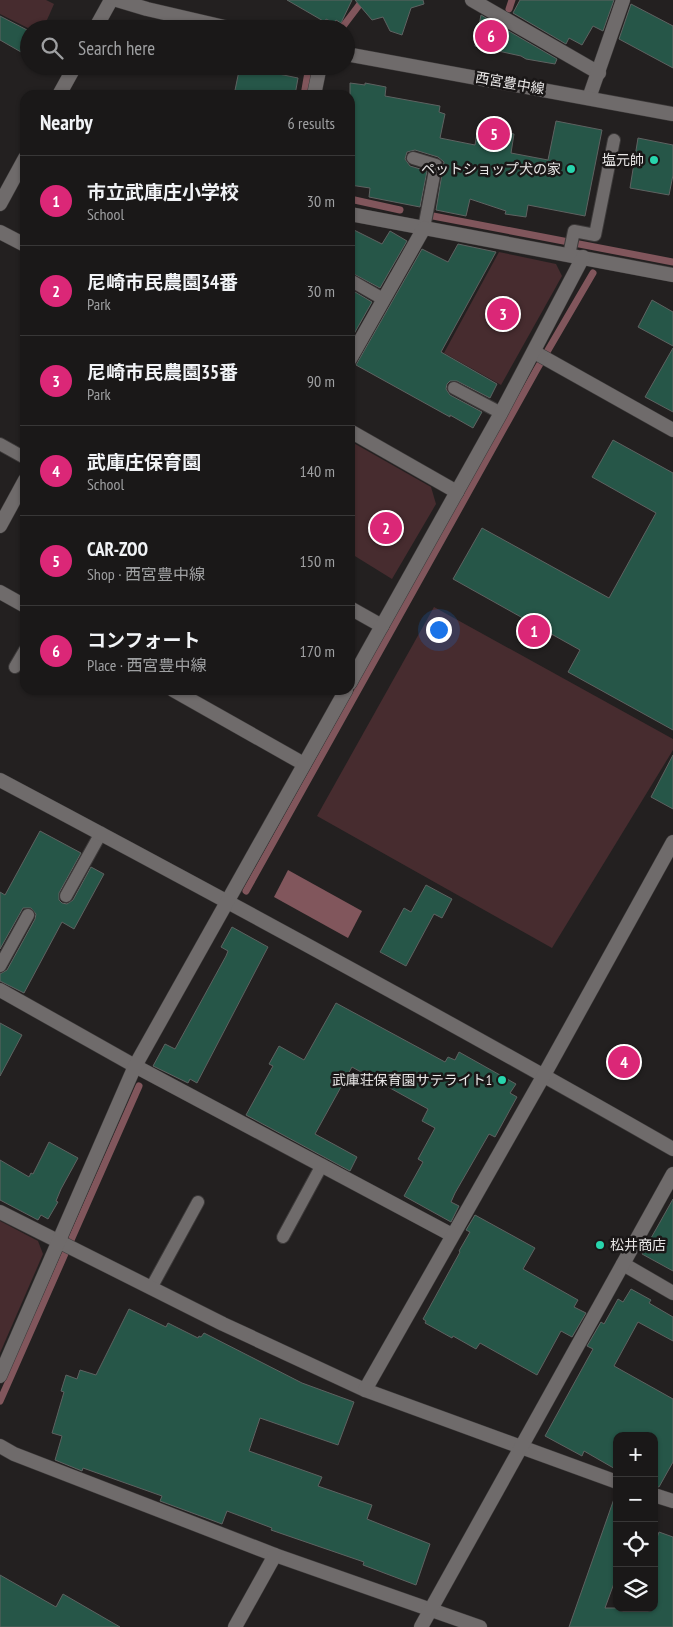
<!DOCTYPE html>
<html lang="en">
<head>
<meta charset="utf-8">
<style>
	body { margin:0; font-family:"PT Sans Narrow","Noto Sans JP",sans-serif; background:#232121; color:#f1f3f6 }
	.controls { position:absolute; right:15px; bottom:15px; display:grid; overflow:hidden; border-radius:10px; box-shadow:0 1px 4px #0004 }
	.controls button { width:45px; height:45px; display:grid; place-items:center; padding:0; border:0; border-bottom:1px solid #383737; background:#1a1818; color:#f1f3f6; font:25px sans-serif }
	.you { position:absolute; left:438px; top:629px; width:18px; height:18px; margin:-12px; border:4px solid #fff; border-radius:50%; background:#1a73e8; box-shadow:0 0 0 8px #1a73e833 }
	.badge { display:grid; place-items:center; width:32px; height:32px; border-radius:50%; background:#db2777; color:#fff; font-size:16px; font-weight:700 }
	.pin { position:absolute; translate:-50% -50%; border:2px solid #fff; box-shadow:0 1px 5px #0006 }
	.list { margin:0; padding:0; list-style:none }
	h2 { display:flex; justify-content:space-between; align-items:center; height:65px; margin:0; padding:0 20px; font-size:21px }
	h2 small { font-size:16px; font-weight:400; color:#9fa0a2 }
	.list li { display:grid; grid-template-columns:32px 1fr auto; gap:15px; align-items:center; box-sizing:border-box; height:90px; padding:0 20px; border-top:1px solid #383737 }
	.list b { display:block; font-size:19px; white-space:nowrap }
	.list p { margin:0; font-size:16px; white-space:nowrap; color:#9fa0a2 }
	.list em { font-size:16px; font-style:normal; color:#9fa0a2 }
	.icon { flex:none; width:28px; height:28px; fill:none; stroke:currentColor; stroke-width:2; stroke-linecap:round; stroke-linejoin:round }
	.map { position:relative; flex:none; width:673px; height:1627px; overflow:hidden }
	.search { position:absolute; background:#1a1818; box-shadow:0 1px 4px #0004; left:20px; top:20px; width:335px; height:55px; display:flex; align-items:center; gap:12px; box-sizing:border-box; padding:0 18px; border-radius:28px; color:#9fa0a2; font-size:19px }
	.panel { position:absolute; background:#1a1818; box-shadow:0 1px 4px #0004; left:20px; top:90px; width:335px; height:605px; border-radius:15px }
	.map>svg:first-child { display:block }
	.green { fill:#472c2f }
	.water { fill:#81565c }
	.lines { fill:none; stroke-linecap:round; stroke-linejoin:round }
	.stream { stroke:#81565c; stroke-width:7 }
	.building { fill:#265648; stroke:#5e6261 }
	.service-casing { stroke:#3d3a3a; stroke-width:14 }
	.minor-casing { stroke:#3d3a3a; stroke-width:15 }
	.tertiary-casing { stroke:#3d3a3a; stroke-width:15 }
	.secondary-casing { stroke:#3d3a3a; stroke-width:15 }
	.service { stroke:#6f6b6b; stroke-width:12 }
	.minor { stroke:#6f6b6b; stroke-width:14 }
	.tertiary { stroke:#6f6b6b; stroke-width:14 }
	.secondary { stroke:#6f6b6b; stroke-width:14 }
	.poi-dot { fill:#28d5ad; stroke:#1a1717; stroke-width:2 }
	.labels { text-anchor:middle; stroke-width:5; stroke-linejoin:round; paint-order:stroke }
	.street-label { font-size:14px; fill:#e8e6e6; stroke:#1a1717 }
	.poi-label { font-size:14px; fill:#e8e6e6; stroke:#1a1717; text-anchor:end }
</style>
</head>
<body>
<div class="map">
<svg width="673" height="1627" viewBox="0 0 673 1627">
	<rect width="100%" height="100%" fill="#232020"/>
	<g class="green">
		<polygon points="0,0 46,0 54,4 43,29 30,29 0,14"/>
		<polygon points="499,252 556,264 562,276 501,385 444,353"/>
		<polygon points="350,441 431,487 436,504 392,579 350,553"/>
		<polygon points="434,607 673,739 673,750 552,948 317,816"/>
		<polygon points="0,1221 38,1241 43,1254 0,1353"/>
	</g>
	<polygon class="water" points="288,870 362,911 348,938 274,897"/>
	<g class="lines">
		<g class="stream">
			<polyline points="509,9 512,0"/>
			<polyline points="341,29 363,0"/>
			<polyline points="304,95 308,72"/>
			<polyline points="350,199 400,210"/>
			<polyline points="433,216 673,262"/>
			<polyline points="246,891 537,369 593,273"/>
			<polyline points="0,1401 139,1086"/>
		</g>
	</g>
	<g class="building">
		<polygon points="287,0 352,0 341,23 336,20 334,23 326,19 325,22"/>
		<polygon points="355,0 423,0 424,4 411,8 402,35 390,31 383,17 372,20"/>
		<polygon points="520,0 614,0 603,31 593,26 582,45 569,38 566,44 513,13"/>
		<polygon points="631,4 673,26 673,68 619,39"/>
		<polygon points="481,15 557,59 555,64 526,59 521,56 475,46"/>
		<polygon points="0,16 29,31 29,41 21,52 0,40"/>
		<polygon points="240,66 298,78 295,95 234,95"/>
		<polygon points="350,83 365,85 365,83 386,87 385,96 440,106 439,112 445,114 440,138 475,145 478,127 514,134 511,153 548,160 556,121 602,130 585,216 528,205 526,217 505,214 506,211 470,199 466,216 436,210 444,162 438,157 415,150 407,152 405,159 410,166 427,171 420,207 369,197 370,188 350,185"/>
		<polygon points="638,138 673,145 673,175 669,195 630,188"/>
		<polygon points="350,228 382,244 390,231 407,241 380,288 350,272"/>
		<polygon points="458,244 496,252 441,352 497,384 490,398 457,381 450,381 447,384 446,389 450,395 482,412 473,428 450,415 450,417 356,365 422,249 448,262"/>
		<polygon points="350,289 372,302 350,341"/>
		<polygon points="652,300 673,312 673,346 638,327"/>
		<polygon points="673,348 673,412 645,397"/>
		<polygon points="613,440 673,473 673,730 568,672 580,650 453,579 482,528 609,598 656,513 592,477"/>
		<polygon points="673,755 673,809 651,797"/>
		<polygon points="40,831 81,853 59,893 59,900 62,903 67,904 73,900 91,867 104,874 74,929 62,922 24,993 0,981 0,974 7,970 35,919 36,914 31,908 23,908 0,949 0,892 5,895"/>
		<polygon points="426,885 452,899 442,918 434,914 406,966 380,952 404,908 411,912"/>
		<polygon points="232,927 268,947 197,1083 190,1079 188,1083 153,1066 165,1044 175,1049 226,956 228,951 221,947"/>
		<polygon points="336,1003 445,1062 448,1057 455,1060 459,1052 516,1084 510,1093 517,1097 495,1137 489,1134 455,1193 451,1202 459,1206 451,1222 404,1196 423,1162 418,1159 435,1128 422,1121 428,1109 352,1067 315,1134 357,1157 350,1171 246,1115 273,1066 269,1064 279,1046 304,1060"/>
		<polygon points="0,1023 22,1035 0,1076"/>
		<polygon points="49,1142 78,1158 61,1189 56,1201 58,1202 48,1219 41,1215 38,1220 0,1200 0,1160 29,1177 31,1173 33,1174"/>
		<polygon points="673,1199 673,1271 642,1254"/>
		<polygon points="475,1215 535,1248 523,1269 578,1300 574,1307 586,1313 572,1337 561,1331 537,1375 480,1343 476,1349 453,1336 452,1338 425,1323 426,1321 423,1319 460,1252 459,1251 470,1232 466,1230"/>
		<polygon points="631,1289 651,1300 649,1303 673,1317 673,1341 638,1322 614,1366 673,1399 673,1462 659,1487 654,1486 654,1436 617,1436 617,1470 584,1451 582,1456 545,1436 593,1349 587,1346 601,1322 604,1324 618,1299 623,1302"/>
		<polygon points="129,1309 166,1327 168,1323 198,1338 199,1336 201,1337 204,1333 302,1383 354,1402 338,1445 260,1418 249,1451 322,1477 318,1486 372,1505 367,1519 430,1544 416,1585 363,1565 364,1562 271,1530 272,1528 227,1511 222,1524 160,1501 162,1496 83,1468 82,1471 55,1460 62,1436 52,1433 64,1392 61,1391 66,1375 77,1379 80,1370 96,1375"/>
		<polygon points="615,1496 617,1497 617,1575 605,1608 654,1608 654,1546 659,1532 673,1537 673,1627 569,1627"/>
		<polygon points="0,1575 56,1607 63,1594 120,1627 0,1627"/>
	</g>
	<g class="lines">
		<defs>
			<g id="service">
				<polyline points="413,158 436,165 424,228"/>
				<polyline points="569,255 574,231 595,235 614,140"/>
				<polyline points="350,280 383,299"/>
				<polyline points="454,388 501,413"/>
				<polyline points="0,444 25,458"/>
				<polyline points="15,667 25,650"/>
				<polyline points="66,896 101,833"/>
				<polyline points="0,966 28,915"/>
				<polyline points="283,1237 322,1165"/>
				<polyline points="151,1288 198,1202"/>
			</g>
			<g id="minor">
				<polyline points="472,0 599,73"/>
				<polyline points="314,95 320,66"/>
				<polyline points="589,98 623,0"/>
				<polyline points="350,214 673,275"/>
				<polyline points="0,232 25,245"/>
				<polyline points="534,352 673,430"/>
				<polyline points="350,359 424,228"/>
				<polyline points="350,431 457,492"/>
				<polyline points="0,526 25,480"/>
				<polyline points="0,592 25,606"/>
				<polyline points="350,608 382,626"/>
				<polyline points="350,683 501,413 583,257"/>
				<polyline points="173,690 304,764"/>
				<path d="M0 780C226 900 451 1022 673 1149"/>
				<polyline points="0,990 135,1066 452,1235"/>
				<polyline points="0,1212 223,1324 365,1390 617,1482"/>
				<polyline points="623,1264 673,1293"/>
				<polyline points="0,1376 135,1066 346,690"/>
				<polyline points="365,1390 544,1075 673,842"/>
				<polyline points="0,1446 14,1454 275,1555 480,1627"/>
				<polyline points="654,1495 673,1501"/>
				<polyline points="235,1627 275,1555"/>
				<polyline points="421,1627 673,1174"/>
			</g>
			<g id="tertiary">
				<polyline points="95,29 111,0"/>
				<polyline points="59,95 75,66"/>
				<polyline points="0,204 25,158"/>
			</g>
			<g id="secondary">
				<polyline points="117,0 147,9 233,29"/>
				<polyline points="346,54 673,114"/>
			</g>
		</defs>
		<use href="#service" class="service-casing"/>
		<use href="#minor" class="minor-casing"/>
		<use href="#tertiary" class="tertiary-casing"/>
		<use href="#secondary" class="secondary-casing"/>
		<use href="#service" class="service"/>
		<use href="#minor" class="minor"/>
		<use href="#tertiary" class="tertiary"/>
		<use href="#secondary" class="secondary"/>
	</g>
	<g class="poi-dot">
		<circle cx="654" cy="160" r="5"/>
		<circle cx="571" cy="169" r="5"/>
		<circle cx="502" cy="1080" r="5"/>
		<circle cx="600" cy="1245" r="5"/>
	</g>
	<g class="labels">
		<g class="street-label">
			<text transform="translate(510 83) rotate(10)" y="5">西宮豊中線</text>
		</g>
		<g class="poi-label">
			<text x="644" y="165">塩元帥</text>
			<text x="561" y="174">ペットショップ犬の家</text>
			<text x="492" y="1085">武庫荘保育園サテライト1</text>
			<text x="610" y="1250" text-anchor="start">松井商店</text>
		</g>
	</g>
</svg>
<div class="controls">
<button>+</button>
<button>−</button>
<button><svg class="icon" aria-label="locate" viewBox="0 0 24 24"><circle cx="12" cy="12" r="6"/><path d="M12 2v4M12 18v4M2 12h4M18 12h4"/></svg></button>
<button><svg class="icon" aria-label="layers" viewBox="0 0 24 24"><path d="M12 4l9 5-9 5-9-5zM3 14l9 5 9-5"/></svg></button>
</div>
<div class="you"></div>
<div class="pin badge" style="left:534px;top:631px">1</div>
<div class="pin badge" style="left:386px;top:528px">2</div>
<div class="pin badge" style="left:503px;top:314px">3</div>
<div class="pin badge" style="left:624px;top:1062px">4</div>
<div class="pin badge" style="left:494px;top:134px">5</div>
<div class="pin badge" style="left:491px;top:36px">6</div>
<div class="search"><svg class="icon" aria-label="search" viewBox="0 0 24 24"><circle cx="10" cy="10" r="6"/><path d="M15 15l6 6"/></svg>Search here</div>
<section class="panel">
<h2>Nearby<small>6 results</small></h2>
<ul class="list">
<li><span class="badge">1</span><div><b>市立武庫庄小学校</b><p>School</p></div><em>30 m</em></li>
<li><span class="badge">2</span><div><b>尼崎市民農園34番</b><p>Park</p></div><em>30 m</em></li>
<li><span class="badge">3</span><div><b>尼崎市民農園35番</b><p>Park</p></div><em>90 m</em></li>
<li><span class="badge">4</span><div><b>武庫庄保育園</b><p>School</p></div><em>140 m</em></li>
<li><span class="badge">5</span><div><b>CAR-ZOO</b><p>Shop · 西宮豊中線</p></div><em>150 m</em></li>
<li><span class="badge">6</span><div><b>コンフォート</b><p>Place · 西宮豊中線</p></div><em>170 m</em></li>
</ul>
</section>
</div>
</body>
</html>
